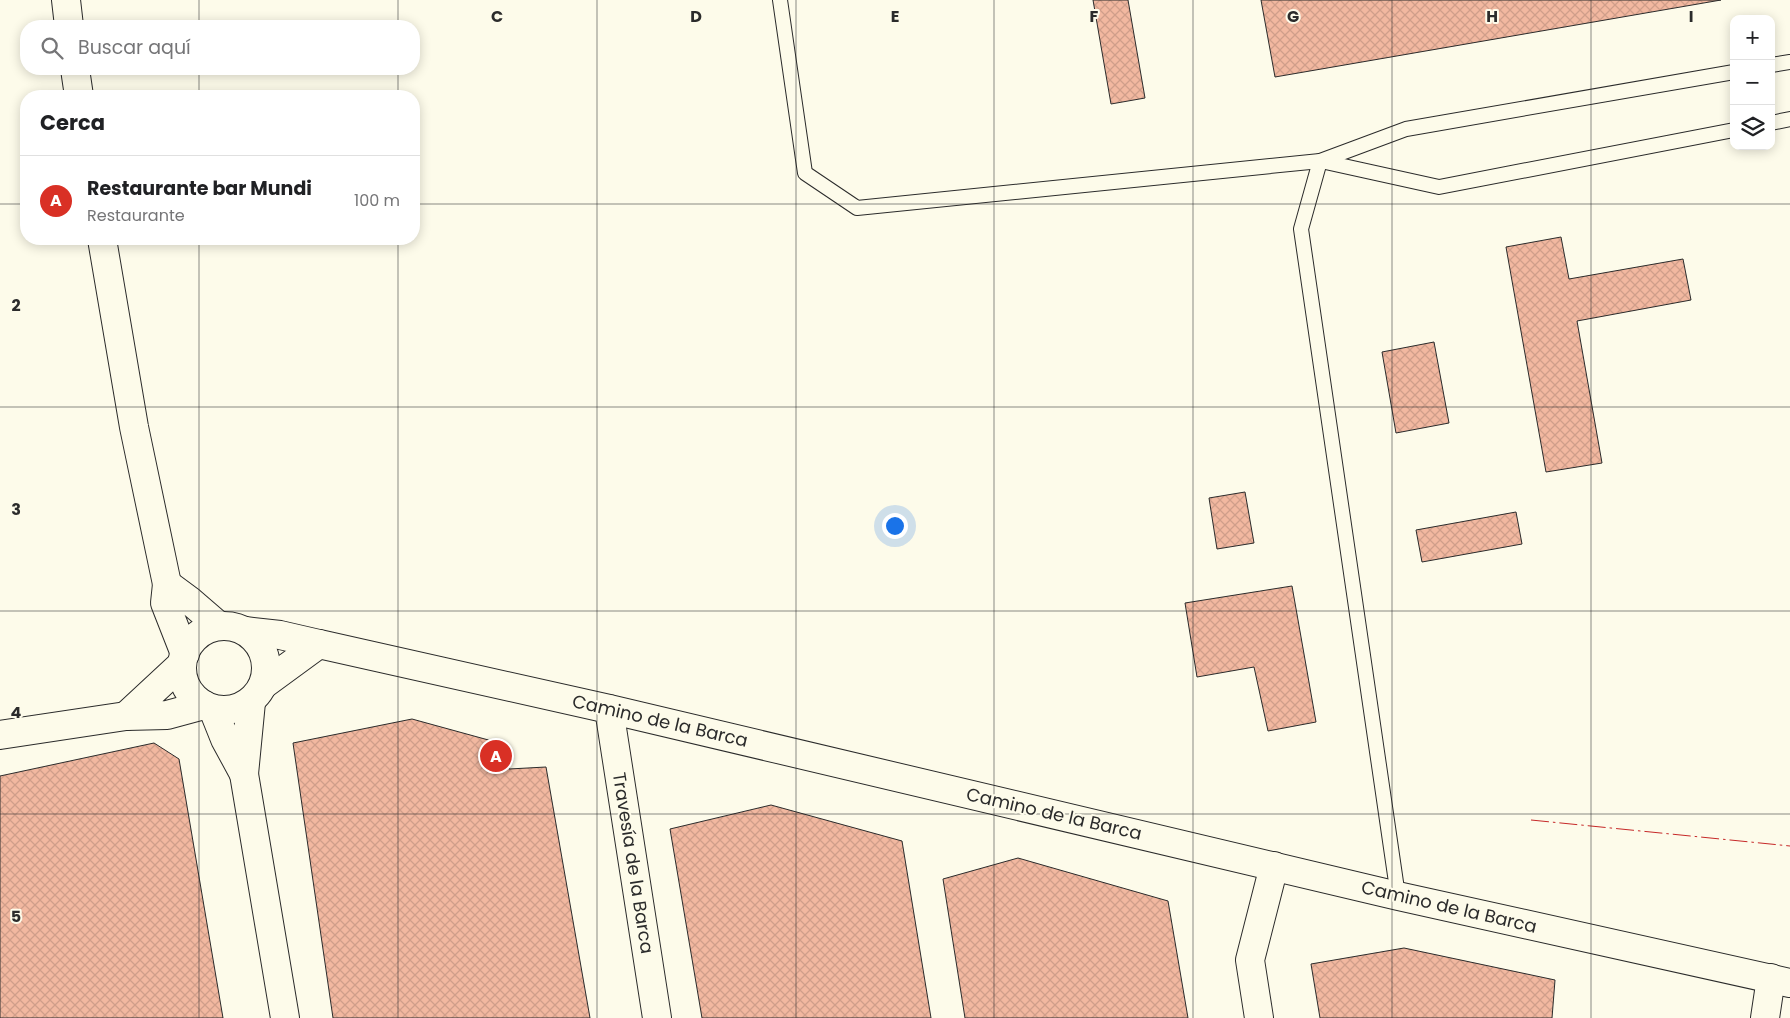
<!DOCTYPE html>
<html lang="es">
<head>
<meta charset="utf-8">
<style>
	body { margin:0; font-family:Poppins,sans-serif; background:#f2f2f2; color:#202124 }
	.controls { position:absolute; right:15px; top:15px; display:grid; overflow:hidden; border-radius:10px; box-shadow:0 2px 12px #0003 }
	.controls button { width:45px; height:45px; display:grid; place-items:center; padding:0; border:0; border-bottom:1px solid #e0e0e0; background:#fff; color:#202124; font:25px sans-serif }
	.you { position:absolute; left:894px; top:525px; width:18px; height:18px; margin:-12px; border:4px solid #fff; border-radius:50%; background:#1a73e8; box-shadow:0 0 0 8px #1a73e833 }
	.badge { display:grid; place-items:center; width:32px; height:32px; border-radius:50%; background:#d93025; color:#fff; font-size:16px; font-weight:700 }
	.pin { position:absolute; translate:-50% -50%; border:2px solid #fff; box-shadow:0 1px 5px #0006 }
	.list { margin:0; padding:0; list-style:none }
	h2 { display:flex; justify-content:space-between; align-items:center; height:65px; margin:0; padding:0 20px; font-size:21px }
	h2 small { font-size:16px; font-weight:400; color:#757577 }
	.list li { display:grid; grid-template-columns:32px 1fr auto; gap:15px; align-items:center; box-sizing:border-box; height:90px; padding:0 20px; border-top:1px solid #e0e0e0 }
	.list b { display:block; font-size:19px; white-space:nowrap }
	.list p { margin:0; font-size:16px; white-space:nowrap; color:#757577 }
	.list em { font-size:16px; font-style:normal; color:#757577 }
	.icon { flex:none; width:28px; height:28px; fill:none; stroke:currentColor; stroke-width:2; stroke-linecap:round; stroke-linejoin:round }
	.map { position:relative; flex:none; width:1790px; height:1018px; overflow:hidden }
	.search { position:absolute; background:#fff; box-shadow:0 2px 12px #0003; left:20px; top:20px; width:400px; height:55px; display:flex; align-items:center; gap:12px; box-sizing:border-box; padding:0 18px; border-radius:20px; color:#757577; font-size:19px }
	.panel { position:absolute; background:#fff; box-shadow:0 2px 12px #0003; left:20px; top:90px; width:400px; height:155px; border-radius:20px }
	.map>svg:first-child { display:block }
	.building { fill:url(#building-cross-hatch); stroke:#2b2b2b }
	.lines { fill:none; stroke-linecap:round; stroke-linejoin:round }
	.lane-casing { stroke:#2b2b2b; stroke-width:16 }
	.street-casing { stroke:#2b2b2b; stroke-width:30 }
	.lane { stroke:#fdfbea; stroke-width:14 }
	.street { stroke:#fdfbea; stroke-width:28 }
	.power { stroke:#c62828; stroke-width:1; stroke-dasharray:18 4 2.5 4; stroke-linecap:butt }
	.grid { fill:none; stroke:#2b2b2b; stroke-width:1; stroke-opacity:0.55 }
	.labels { text-anchor:middle; stroke-width:4; stroke-linejoin:round; paint-order:stroke }
	.street-label { font-size:18px; fill:#2b2b2b; stroke:#fdfbea }
	.grid-label { font-size:16px; text-anchor:middle; font-weight:bold; fill:#2b2b2b; stroke:#fdfbea; stroke-width:4; stroke-linejoin:round; paint-order:stroke }
</style>
</head>
<body>
<div class="map">
<svg width="1790" height="1018" viewBox="0 0 1790 1018">
	<defs>
		<pattern id="building-cross-hatch" width="8" height="8" patternUnits="userSpaceOnUse" patternTransform="scale(1.25)"><rect width="8" height="8" fill="#f2b8a0"/><path d="M0 0l8 8M0 8l8-8" fill="none" stroke="#d09e8a"/></pattern>
	</defs>
	<rect width="100%" height="100%" fill="#fdfbea"/>
	<g class="building">
		<polygon points="1093,0 1128,0 1145,98 1111,104"/>
		<polygon points="1261,0 1721,0 1275,77"/>
		<polygon points="1561,237 1569,279 1683,259 1691,300 1577,321 1602,463 1546,472 1506,247"/>
		<polygon points="1434,342 1449,423 1396,433 1382,352"/>
		<polygon points="1245,492 1254,543 1217,549 1209,498"/>
		<polygon points="1516,512 1522,544 1422,562 1416,530"/>
		<polygon points="1292,586 1316,722 1268,731 1254,667 1197,677 1185,603"/>
		<polygon points="412,719 503,744 509,769 546,767 590,1018 333,1018 293,743"/>
		<polygon points="154,743 179,759 223,1018 0,1018 0,776"/>
		<polygon points="771,805 902,841 931,1018 702,1018 670,829"/>
		<polygon points="1018,858 1168,901 1188,1018 965,1018 943,879"/>
		<polygon points="1404,948 1555,980 1552,1018 1320,1018 1311,964"/>
	</g>
	<g class="lines">
		<defs>
			<g id="lane">
				<polyline points="780,0 805,173 857,208 1320,161 1406,129 1734,72"/>
				<polyline points="1771,65 1790,62"/>
				<polyline points="1771,123 1790,119"/>
				<polyline points="1320,161 1301,229 1398,896"/>
				<polyline points="1321,161 1439,187 1734,130"/>
			</g>
			<g id="street">
				<polyline points="66,0 69,26"/>
				<polyline points="75,69 79,96"/>
				<polyline points="102,239 134,427 167,584"/>
				<circle cx="224" cy="668" r="42"/>
				<polyline points="245,631 280,635 319,644 263,685"/>
				<polyline points="319,644 609,709 1398,896 1790,983"/>
				<polyline points="185,654 165,603 167,584 190,601 219,626"/>
				<polyline points="182,664 126,716 167,715 204,705"/>
				<polyline points="213,709 225,739 244,774 251,702"/>
				<polyline points="609,709 657,1018"/>
				<polyline points="0,735 126,716"/>
				<polyline points="244,774 285,1018"/>
				<polyline points="1259,1018 1250,960 1274,866"/>
				<polyline points="1765,1018 1771,978"/>
			</g>
		</defs>
		<use href="#lane" class="lane-casing"/>
		<use href="#street" class="street-casing"/>
		<use href="#lane" class="lane"/>
		<use href="#street" class="street"/>
		<polyline class="power" points="1531,820 1790,846"/>
	</g>
	<path class="grid" d="M199 0V26M398 0V26M597 0V1018M796 0V1018M994 0V1018M1193 0V1018M1392 0V1018M1591 0V1018M199 69V96M398 69V96M0 204H26M414 204H1790M199 239V1018M398 239V1018M0 407H1790M0 611H1790M0 814H1790"/>
	<g class="labels">
		<g class="street-label">
			<text transform="translate(660 721) rotate(13)" y="6">Camino de la Barca</text>
			<text transform="translate(1054 814) rotate(13)" y="6">Camino de la Barca</text>
			<text transform="translate(633 863) rotate(81)" y="6">Travesía de la Barca</text>
			<text transform="translate(1449 907) rotate(13)" y="6">Camino de la Barca</text>
		</g>
	</g>
	<g class="grid-label">
		<text x="497" y="22">C</text>
		<text x="696" y="22">D</text>
		<text x="895" y="22">E</text>
		<text x="1094" y="22">F</text>
		<text x="1293" y="22">G</text>
		<text x="1492" y="22">H</text>
		<text x="1691" y="22">I</text>
		<text x="16" y="311">2</text>
		<text x="16" y="515">3</text>
		<text x="16" y="718">4</text>
		<text x="16" y="922">5</text>
	</g>
</svg>
<div class="controls">
<button>+</button>
<button>−</button>
<button><svg class="icon" aria-label="layers" viewBox="0 0 24 24"><path d="M12 4l9 5-9 5-9-5zM3 14l9 5 9-5"/></svg></button>
</div>
<div class="you"></div>
<div class="pin badge" style="left:496px;top:756px">A</div>
<div class="search"><svg class="icon" aria-label="search" viewBox="0 0 24 24"><circle cx="10" cy="10" r="6"/><path d="M15 15l6 6"/></svg>Buscar aquí</div>
<section class="panel">
<h2>Cerca<small></small></h2>
<ul class="list">
<li><span class="badge">A</span><div><b>Restaurante bar Mundi</b><p>Restaurante</p></div><em>100 m</em></li>
</ul>
</section>
</div>
</body>
</html>
